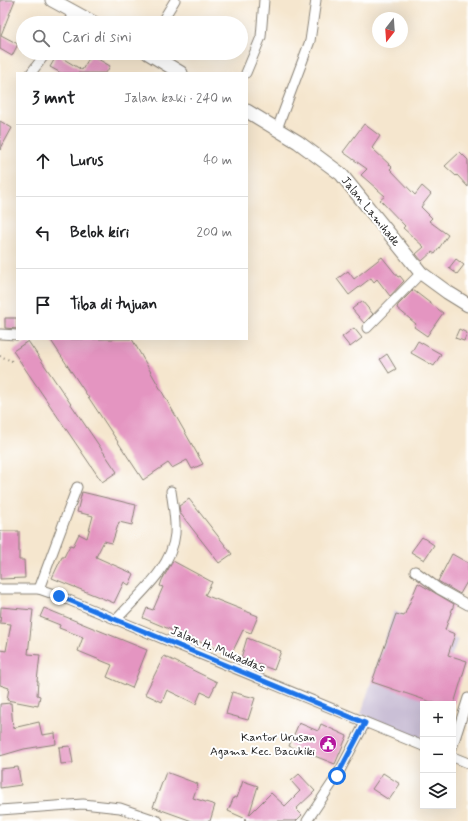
<!DOCTYPE html>
<html lang="id">
<head>
<meta charset="utf-8">
<style>
	body { margin:0; font-family:Mynerve,sans-serif; background:#f6f6f6; color:#202124 }
	.controls { position:absolute; right:12px; bottom:12px; display:grid; overflow:hidden; border-radius:0px; box-shadow:0 4px 16px #0002 }
	.controls button { width:36px; height:36px; display:grid; place-items:center; padding:0; border:0; border-bottom:1px solid #e0e0e0; background:#fff; color:#202124; font:20px sans-serif }
	.compass { position:absolute; left:372px; top:12px; width:36px; height:36px; border-radius:50%; background:#fff; box-shadow:0 4px 16px #0002; rotate:197deg }
	.stop { position:absolute; width:12px; height:12px; margin:-9px; border:3px solid #1a73e8; border-radius:50%; background:#fff }
	.stop.end { background:#1a73e8; border-color:#fff; box-shadow:0 1px 4px #0008 }
	.list { margin:0; padding:0; list-style:none }
	h2 { display:flex; justify-content:space-between; align-items:center; height:52px; margin:0; padding:0 16px; font-size:17px }
	h2 small { font-size:13px; font-weight:400; color:#757577 }
	.list li { display:grid; grid-template-columns:26px 1fr auto; gap:12px; align-items:center; box-sizing:border-box; height:72px; padding:0 16px; border-top:1px solid #e0e0e0 }
	.list b { display:block; font-size:15px; white-space:nowrap }
	.list em { font-size:13px; font-style:normal; color:#757577 }
	.icon { flex:none; width:22px; height:22px; fill:none; stroke:currentColor; stroke-width:2; stroke-linecap:round; stroke-linejoin:round }
	.map { position:relative; flex:none; width:468px; height:821px; overflow:hidden }
	.search { position:absolute; background:#fff; box-shadow:0 4px 16px #0002; left:16px; top:16px; width:232px; height:44px; display:flex; align-items:center; gap:10px; box-sizing:border-box; padding:0 14px; border-radius:22px; color:#757577; font-size:15px }
	.panel { position:absolute; background:#fff; box-shadow:0 4px 16px #0002; left:16px; top:72px; width:232px; height:268px; border-radius:0px }
	.map>svg:first-child { display:block }
	.industrial { fill:#cabfd6 }
	.building { fill:#e495c1 }
	.lines { fill:none; stroke-linecap:round; stroke-linejoin:round }
	.street-casing { stroke:#888175; stroke-width:11 }
	.secondary-casing { stroke:#888175; stroke-width:15 }
	.path { stroke:#888175; stroke-width:2; stroke-dasharray:1 3; stroke-linecap:butt }
	.street { stroke:#fff; stroke-width:9 }
	.secondary { stroke:#fff; stroke-width:13 }
	.route { stroke:#1a73e8; stroke-width:5 }
	.labels { text-anchor:middle; stroke-width:4; stroke-linejoin:round; paint-order:stroke }
	.street-label { font-size:12px; fill:#1c1c1c; stroke:#fff }
	.poi-label { font-size:12px; fill:#1c1c1c; stroke:#fff; text-anchor:end }
</style>
</head>
<body>
<div class="map">
<svg width="468" height="821" viewBox="0 0 468 821">
	<rect width="100%" height="100%" fill="#fff"/>
	<filter id="ink" filterUnits="userSpaceOnUse"><feTurbulence type="fractalNoise" baseFrequency=".025" numOctaves="2"/><feDisplacementMap in="SourceGraphic" scale="8" xChannelSelector="R" yChannelSelector="G"/><feConvolveMatrix kernelMatrix="1 2 1 2 8 2 1 2 1" color-interpolation-filters="sRGB"/></filter>
	<filter id="wash" filterUnits="userSpaceOnUse"><feTurbulence type="fractalNoise" baseFrequency=".012" numOctaves="4" result="noise"/><feDisplacementMap in="SourceGraphic" scale="16" xChannelSelector="R" yChannelSelector="G"/><feGaussianBlur stdDeviation="0.9" result="paint"/><feColorMatrix in="noise" values="0 0 0 0 0 0 0 0 0 0 0 0 0 0 0 0 0 1.4 0 .05"/><feComposite in="paint" operator="in"/></filter>
	<g filter="url(#wash)">
		<rect width="100%" height="100%" fill="#f5e6ce"/>
		<polygon class="industrial" points="394,611 458,639 433,704 423,704 423,732 420,740 361,714"/>
		<g id="blocks">
			<g class="building">
				<polygon points="0,0 15,0 1,35 18,44 12,56 0,49"/>
				<polygon points="57,55 82,70 91,55 110,66 106,73 61,73 50,67"/>
				<polygon points="0,121 12,128 0,150"/>
				<polygon points="364,124 380,136 372,148 392,167 390,169 415,195 422,186 431,194 421,207 432,218 429,221 448,235 435,254 432,252 422,261 416,254 424,247 403,228 405,226 380,200 385,196 361,175 367,169 343,152"/>
				<polygon points="460,152 468,160 468,187 457,175 456,176 445,166"/>
				<polygon points="382,257 398,277 400,276 404,281 390,296 377,279 374,282 371,278 349,295 337,279 348,271 354,279"/>
				<polygon points="456,259 464,265 457,274 449,268"/>
				<polygon points="413,290 443,313 427,336 414,327 416,324 397,308 398,305"/>
				<polygon points="362,301 373,314 364,323 352,309"/>
				<polygon points="5,318 17,318 17,329 5,328"/>
				<polygon points="354,328 362,338 350,347 342,337"/>
				<polygon points="459,329 467,333 464,341 455,338"/>
				<polygon points="50,339 132,339 203,464 192,469 187,460 172,468 168,463 143,480"/>
				<polygon points="28,341 117,472 102,482 13,351"/>
				<polygon points="418,341 441,354 434,366 411,353"/>
				<polygon points="387,354 396,369 389,373 380,359"/>
				<polygon points="82,492 136,505 132,525 119,522 112,543 104,541 96,557 134,574 129,585 124,582 114,603 52,578 62,557 64,557 70,545 73,546 79,534 87,538 93,516 77,512"/>
				<polygon points="189,499 232,554 219,563 180,513 179,506"/>
				<polygon points="0,531 19,531 19,560 24,560 25,578 0,579"/>
				<polygon points="422,537 434,545 424,560 411,552"/>
				<polygon points="452,554 468,563 468,580 460,594 438,581"/>
				<polygon points="173,561 212,582 205,595 258,616 251,633 243,630 231,655 143,618 147,608 153,610 163,587 160,586 162,580"/>
				<polygon points="418,583 454,604 445,630 455,634 448,655 467,661 454,704 437,704 372,682 396,614 404,616"/>
				<polygon points="1,607 33,610 28,654 40,655 37,681 38,681 37,695 40,696 38,706 7,700 9,688 0,685 0,650 6,651 11,624 0,623"/>
				<polygon points="44,608 147,650 132,688 107,677 112,665 78,651 83,637 59,628 60,625 40,617"/>
				<polygon points="247,638 281,651 274,670 241,658"/>
				<polygon points="164,656 217,682 210,696 201,692 196,704 167,690 162,702 145,694"/>
				<polygon points="232,692 255,698 248,720 226,714"/>
				<polygon points="11,703 13,728 39,722 42,735 55,733 56,744 24,749 0,756 0,704"/>
				<polygon points="299,723 318,731 321,724 347,736 335,764 289,746"/>
				<polygon points="70,746 73,763 61,764 59,747"/>
				<polygon points="18,767 21,785 0,788 0,769"/>
				<polygon points="166,772 198,784 193,798 215,805 210,821 192,821 153,807"/>
				<polygon points="383,773 400,784 389,800 372,789"/>
				<polygon points="299,774 315,791 296,809 302,815 296,821 244,821 246,819 228,811 234,797 237,798 243,781 258,786 249,815 271,793 285,806 300,791 291,781"/>
			</g>
		</g>
	</g>
	<g filter="url(#ink)">
		<use href="#blocks" fill-opacity="0" stroke="#888175" stroke-width="1"/>
		<g class="lines">
			<defs>
				<g id="street">
					<polyline points="68,23 76,13"/>
					<polyline points="161,23 175,0"/>
					<polyline points="31,73 46,53"/>
					<polyline points="246,73 261,37 264,0"/>
					<polyline points="277,129 310,41 316,0"/>
					<polyline points="367,328 421,273"/>
					<polyline points="0,334 17,335"/>
					<polyline points="415,571 439,589 468,605"/>
					<polyline points="0,589 39,589 59,596 423,746"/>
					<polyline points="39,589 77,487"/>
					<path d="M116 620C137 596 172 569 175 534 176 520 173 505 171 491"/>
					<polyline points="453,745 468,698"/>
					<polyline points="453,757 468,763"/>
					<polyline points="0,810 83,804 120,808 158,821"/>
					<polyline points="307,821 337,776 365,723"/>
				</g>
				<g id="secondary">
					<polyline points="52,0 94,23"/>
					<polyline points="148,53 181,73"/>
					<polyline points="247,111 298,142 341,174 421,273 447,292 468,305"/>
				</g>
			</defs>
			<use href="#street" class="street-casing"/>
			<use href="#secondary" class="secondary-casing"/>
			<polyline class="path" points="0,356 12,361"/>
			<use href="#street" class="street"/>
			<use href="#secondary" class="secondary"/>
		</g>
	</g>
	<g class="lines" filter="url(#ink)">
		<polyline class="route" points="59,596 365,723 337,776"/>
	</g>
	<defs>
		<symbol id="civic-disc" viewBox="-11 -11 22 22"><circle r="9.5" fill="#b5179e" stroke="#fff"/><path d="M-.6-6.5H3V-4.5H.6V-3L4-1V1h2V6H-6V1h2V-1L-.6-3ZM-1.2 2.5V6h2.4V2.5Z" fill="#fff"/></symbol>
	</defs>
	<g fill-rule="evenodd">
		<use href="#civic-disc" x="318" y="734" width="20" height="20"/>
	</g>
	<g class="labels">
		<g class="street-label">
			<text transform="translate(371 211) rotate(51)" y="4">Jalan Lamihade</text>
			<text transform="translate(218 649) rotate(23)" y="4">Jalan H. Mukaddas</text>
		</g>
		<g class="poi-label">
			<text x="315" y="741">Kantor Urusan<tspan x="315" dy="14">Agama Kec. Bacukiki</tspan></text>
		</g>
	</g>
</svg>
<div class="controls">
<button>+</button>
<button>−</button>
<button><svg class="icon" aria-label="layers" viewBox="0 0 24 24"><path d="M12 4l9 5-9 5-9-5zM3 14l9 5 9-5"/></svg></button>
</div>
<svg class="compass" viewBox="-18 -18 36 36"><path d="M0-13l5 13h-10z" fill="#e53935"/><path d="M0 13l5-13h-10z" fill="#757577"/></svg>
<div class="stop" style="left:337px;top:776px"></div>
<div class="stop end" style="left:59px;top:596px"></div>
<div class="search"><svg class="icon" aria-label="search" viewBox="0 0 24 24"><circle cx="10" cy="10" r="6"/><path d="M15 15l6 6"/></svg>Cari di sini</div>
<section class="panel">
<h2>3 mnt<small>Jalan kaki · 240 m</small></h2>
<ul class="list">
<li><svg class="icon" aria-label="ahead" viewBox="0 0 24 24"><path d="M12 20V5M6 11l6-6 6 6"/></svg><div><b>Lurus</b></div><em>40 m</em></li>
<li><svg class="icon" aria-label="left" viewBox="0 0 24 24"><path d="M17 20v-9H6M10 6l-5 5 5 5"/></svg><div><b>Belok kiri</b></div><em>200 m</em></li>
<li><svg class="icon" aria-label="arrive" viewBox="0 0 24 24"><path d="M6 21V4h12l-3 4 3 4H6"/></svg><div><b>Tiba di tujuan</b></div></li>
</ul>
</section>
</div>
</body>
</html>
